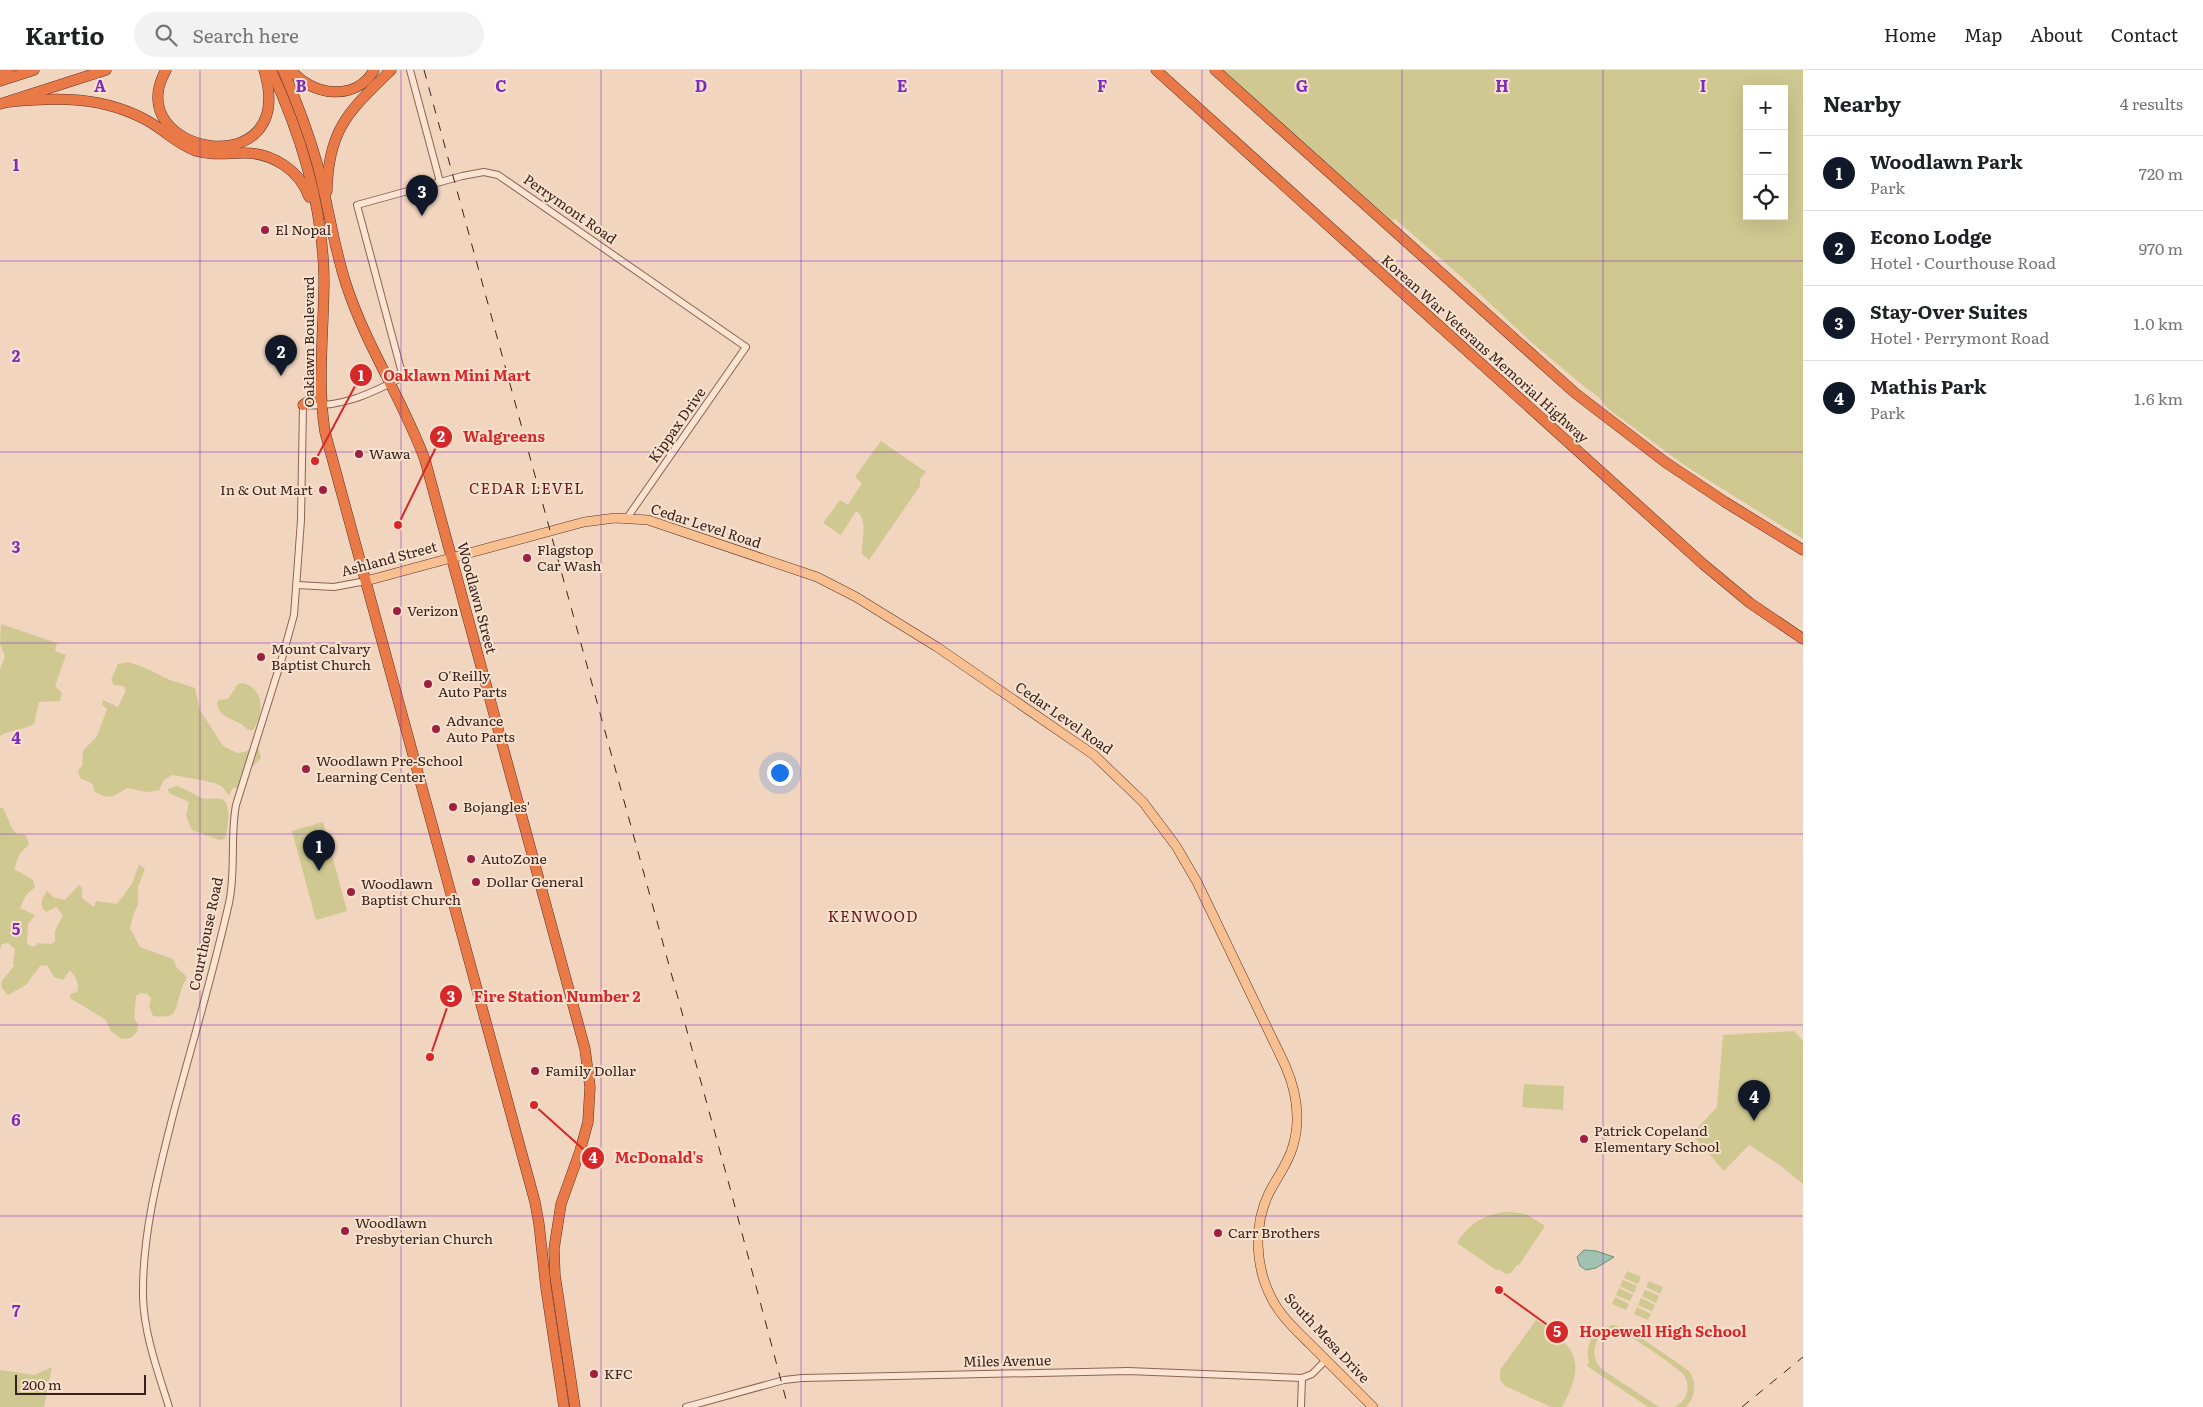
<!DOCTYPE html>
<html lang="en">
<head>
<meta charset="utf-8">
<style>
	body { margin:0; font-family:Literata,serif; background:#f2f2f2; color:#202124 }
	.controls { position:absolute; right:15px; top:15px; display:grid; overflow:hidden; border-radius:0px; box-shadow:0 5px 20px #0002 }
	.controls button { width:45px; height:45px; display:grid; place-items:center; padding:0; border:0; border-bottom:1px solid #e0e0e0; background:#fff; color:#202124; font:25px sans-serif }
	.scale { position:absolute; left:15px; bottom:12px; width:131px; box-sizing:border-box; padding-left:5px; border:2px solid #39221b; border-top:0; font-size:14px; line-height:18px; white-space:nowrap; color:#39221b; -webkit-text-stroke:4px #f8e1ce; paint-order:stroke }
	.you { position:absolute; left:779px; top:702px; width:18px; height:18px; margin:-12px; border:4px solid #fff; border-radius:50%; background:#1a73e8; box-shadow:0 0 0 8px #1a73e833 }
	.badge { display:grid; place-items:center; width:32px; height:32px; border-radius:50%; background:#111827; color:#fff; font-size:16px; font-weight:700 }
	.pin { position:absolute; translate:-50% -41px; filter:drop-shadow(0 1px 2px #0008) }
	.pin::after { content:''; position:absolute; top:26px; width:18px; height:15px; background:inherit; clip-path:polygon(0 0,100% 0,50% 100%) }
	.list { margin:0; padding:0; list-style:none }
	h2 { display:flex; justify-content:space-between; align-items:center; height:65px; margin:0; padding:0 20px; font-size:21px }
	h2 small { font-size:16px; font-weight:400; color:#757577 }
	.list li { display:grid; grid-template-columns:32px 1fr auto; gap:15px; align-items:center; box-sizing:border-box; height:75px; padding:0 20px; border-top:1px solid #e0e0e0 }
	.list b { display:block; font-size:19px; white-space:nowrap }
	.list p { margin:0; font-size:16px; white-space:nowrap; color:#757577 }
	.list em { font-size:16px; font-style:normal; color:#757577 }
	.icon { flex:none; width:28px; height:28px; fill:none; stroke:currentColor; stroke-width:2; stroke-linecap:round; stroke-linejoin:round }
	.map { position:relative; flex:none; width:1803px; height:1337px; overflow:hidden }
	header { display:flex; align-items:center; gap:30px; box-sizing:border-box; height:70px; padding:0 25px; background:#fff; border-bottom:1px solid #e0e0e0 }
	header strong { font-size:24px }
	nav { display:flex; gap:28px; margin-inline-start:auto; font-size:18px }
	.search { width:350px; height:45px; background:#f2f2f2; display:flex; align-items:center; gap:12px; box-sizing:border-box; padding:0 18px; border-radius:28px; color:#757577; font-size:19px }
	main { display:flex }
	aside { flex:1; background:#fff }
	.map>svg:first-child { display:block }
	.green { fill:#d0c891; fill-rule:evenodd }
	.water { fill:#a1c2b0; stroke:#68917c }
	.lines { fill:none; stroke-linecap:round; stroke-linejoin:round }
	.minor-casing { stroke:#8b6455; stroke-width:8 }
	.major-casing { stroke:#58342a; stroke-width:10 }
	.highway-casing { stroke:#58342a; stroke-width:11 }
	.minor { stroke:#fbe4d1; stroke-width:6 }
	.major { stroke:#f8bf91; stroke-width:9 }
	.highway { stroke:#e97946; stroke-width:10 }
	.rail { stroke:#39221b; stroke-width:1; stroke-dasharray:9 9; stroke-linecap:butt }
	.grid { fill:none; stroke:#7b2cbf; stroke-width:1; stroke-opacity:0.55 }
	.poi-dot { fill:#9e2041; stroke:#f8e1ce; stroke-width:2 }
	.labels { text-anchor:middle; stroke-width:4; stroke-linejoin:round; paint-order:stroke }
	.street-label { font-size:14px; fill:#39221b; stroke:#f8e1ce }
	.poi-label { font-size:14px; fill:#39221b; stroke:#f8e1ce; text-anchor:start }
	.neighbourhood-label { font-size:15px; letter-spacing:1px; fill:#69171a; stroke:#f8e1ce }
	.grid-label { font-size:16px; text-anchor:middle; font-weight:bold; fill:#7b2cbf; stroke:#f8e1ce; stroke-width:4; stroke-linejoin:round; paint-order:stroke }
	.leader { fill:none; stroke:#d62828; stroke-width:2 }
	.callout-dot { fill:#d62828; stroke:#f8e1ce; stroke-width:2 }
	.mark-label { font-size:15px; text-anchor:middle; font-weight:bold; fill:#fff }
	.callout-label { font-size:15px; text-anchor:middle; font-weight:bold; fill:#d62828; stroke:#f8e1ce; stroke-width:4; stroke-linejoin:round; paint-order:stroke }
</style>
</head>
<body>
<header>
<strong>Kartio</strong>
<div class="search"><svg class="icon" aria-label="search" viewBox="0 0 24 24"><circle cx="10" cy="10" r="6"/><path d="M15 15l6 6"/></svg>Search here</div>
<nav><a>Home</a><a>Map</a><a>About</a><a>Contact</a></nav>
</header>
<main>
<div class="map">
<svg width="1803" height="1337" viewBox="0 0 1803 1337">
	<rect width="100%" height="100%" fill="#f1d5be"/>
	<g class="green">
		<path d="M1223 0H1803V469L1684 395 1607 338 1599 327 1586 318 1531 272 1464 209 1395 149 1392 151ZM1747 19H1784V146H1747Z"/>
		<path d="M881 371 926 402 920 409V416L869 490 862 484C861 470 869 449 856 441L841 465 823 453 840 430 848 435 862 413 855 407Z"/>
		<path d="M1 554 57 573 55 581 66 585 55 616 62 623 60 631 39 632 34 654C23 660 13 660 1 665L0 668V600L5 586 0 574Z"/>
		<path d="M128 592 141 596 170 610 195 618 200 640 223 676 237 683 244 682 258 676 261 688 252 697 245 718H233L229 725C225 722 225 719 221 716 213 711 183 707 172 705L164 710 159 720 147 722 127 718C114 726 109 731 94 721L93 714 80 708 78 700 82 696 83 681 97 666 107 639 102 635 103 630 118 637 126 620 123 616 114 615 111 610 118 594Z"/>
		<path d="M242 613C265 618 264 643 253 660 246 661 245 656 239 653 228 647 220 647 217 633L219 630 228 629 238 614Z"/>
		<path d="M177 716C186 719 194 725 202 728 208 730 216 727 222 729 232 734 228 760 225 769L219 770 192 760 186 746 189 732 169 723 168 719Z"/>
		<path d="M0 738H3L13 760 17 764 26 765 29 774 19 785 14 799 33 810 35 817 26 825 20 838 35 845 28 854 27 874 34 877 38 873 51 874 55 871V861L63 845 56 837 46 842C38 834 42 829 47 821L53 827 65 830 79 815 82 818V828L94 837 96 831 117 834 132 814 139 794 145 799 138 817V834L133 846 130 858 140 877 173 889 177 898 187 907C185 912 182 916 181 921 174 941 179 949 153 946L149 936 151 928 147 924 141 923 136 926 134 948 138 954 137 962 131 968 121 969 111 961 106 950 70 928 71 924 77 922C80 912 76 908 70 900L63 910 54 907 47 895 40 896 26 915 8 925 2 918 1 912 14 896 13 893 15 879 8 873 2 874 0 879Z"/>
		<polygon points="323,752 347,841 316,850 292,761"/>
		<polygon points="1794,961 1803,971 1803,1114 1781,1096 1749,1075 1724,1101 1692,1064 1717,1037 1723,965"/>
		<polygon points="1524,1014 1564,1016 1563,1040 1522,1037"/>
		<path d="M1511 1142 1526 1144 1545 1156 1519 1195H1517L1511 1203 1506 1204 1498 1199 1496 1200 1457 1173C1469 1153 1487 1142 1511 1142Z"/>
		<polygon points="1627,1201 1641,1207 1638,1214 1624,1208"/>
		<polygon points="1623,1210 1637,1216 1634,1223 1620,1216"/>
		<polygon points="1649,1211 1663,1217 1660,1224 1646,1217"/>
		<polygon points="1619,1218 1633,1225 1630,1231 1616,1225"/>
		<polygon points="1645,1220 1659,1226 1656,1233 1642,1226"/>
		<polygon points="1615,1227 1629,1234 1626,1240 1612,1234"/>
		<polygon points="1641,1228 1655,1235 1652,1241 1638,1235"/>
		<polygon points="1637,1237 1651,1244 1648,1250 1634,1244"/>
		<path d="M1536 1250C1576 1276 1587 1292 1562 1337H1551L1505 1316 1500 1309V1300Z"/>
		<path d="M1614 1255 1630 1260 1689 1301C1697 1313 1696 1326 1686 1337H1675C1688 1330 1691 1317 1684 1305 1677 1297 1629 1264 1619 1261 1596 1256 1586 1286 1603 1300L1659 1337H1648L1587 1296 1589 1292C1584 1274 1594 1258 1614 1255Z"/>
		<polygon points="52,1297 44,1337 0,1337 0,1300 35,1305"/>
	</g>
	<polygon class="water" points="1584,1180 1596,1181 1614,1187 1596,1198 1586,1200 1580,1196 1577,1187"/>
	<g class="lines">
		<defs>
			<g id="minor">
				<polyline points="410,0 440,112"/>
				<polyline points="297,515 334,517 366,511"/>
				<path d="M169 1337C158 1302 144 1264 143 1227 142 1165 158 1104 173 1045 192 974 213 904 229 833 236 801 230 767 236 735L283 585 294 545 301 450 303 335C341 338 370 324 403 307L357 135 462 106 484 102 498 105 746 277 627 448"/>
				<polyline points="686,1337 784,1310 802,1308 1128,1301 1302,1308 1312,1304 1326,1290"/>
				<polyline points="1301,1337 1302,1308"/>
			</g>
			<path id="major" d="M366 511 584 452 615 448 648 450 817 507 856 527 937 577 1094 685 1143 732 1176 776 1197 812 1285 995C1296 1020 1301 1049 1293 1076 1288 1094 1277 1107 1269 1123 1253 1156 1255 1197 1272 1229 1281 1247 1297 1261 1311 1275 1332 1296 1352 1316 1373 1337"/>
			<g id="highway">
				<path d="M166 0C118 84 300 118 264 0"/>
				<path d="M271 0C301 65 323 137 324 209 324 260 317 311 325 362L535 1132 539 1154 546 1218 564 1337"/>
				<path d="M283 0C296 30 308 61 317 93 328 133 333 174 346 214 366 276 403 330 425 390L585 979 590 1017 588 1052 580 1081 561 1134 554 1179 555 1205 575 1337"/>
				<path d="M291 0C312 26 356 32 374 0"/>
				<polyline points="1156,0 1703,494 1750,533 1803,569"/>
				<polyline points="1215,0 1575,323 1665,392 1725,432 1803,480"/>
				<polyline points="0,4 8,0"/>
				<polyline points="0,11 34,0"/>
				<path d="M8 32C57 27 103 26 148 51 164 60 178 75 196 81 213 86 228 83 245 83 273 83 300 101 309 127"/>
				<polyline points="0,34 106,0"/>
				<path d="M327 121C328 59 349 41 391 0"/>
				<polyline points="303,335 313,328 318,316"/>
			</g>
		</defs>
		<use href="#minor" class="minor-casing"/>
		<use href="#major" class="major-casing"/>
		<use href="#highway" class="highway-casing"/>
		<use href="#minor" class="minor"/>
		<use href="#major" class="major"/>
		<use href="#highway" class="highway"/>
		<g class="rail">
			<polyline points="424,0 730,1118 788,1337"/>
			<polyline points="1742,1337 1803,1287"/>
		</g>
	</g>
	<path class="grid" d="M200 0V1337M401 0V1337M601 0V1337M801 0V1337M1002 0V1337M1202 0V1337M1402 0V1337M1603 0V1337M0 191H1803M0 382H1803M0 573H1803M0 764H1803M0 955H1803M0 1146H1803"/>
	<g class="poi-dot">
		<circle cx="265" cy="160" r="5"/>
		<circle cx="359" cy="384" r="5"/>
		<circle cx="323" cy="420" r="5"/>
		<circle cx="527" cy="488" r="5"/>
		<circle cx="397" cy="541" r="5"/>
		<circle cx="261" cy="587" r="5"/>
		<circle cx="428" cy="614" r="5"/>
		<circle cx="436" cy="659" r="5"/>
		<circle cx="306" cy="699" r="5"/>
		<circle cx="453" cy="737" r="5"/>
		<circle cx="471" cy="789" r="5"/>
		<circle cx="476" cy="812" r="5"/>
		<circle cx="351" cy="822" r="5"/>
		<circle cx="535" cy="1001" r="5"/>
		<circle cx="1584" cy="1069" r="5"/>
		<circle cx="345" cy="1161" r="5"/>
		<circle cx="1218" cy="1163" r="5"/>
		<circle cx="594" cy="1304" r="5"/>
	</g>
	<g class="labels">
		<g class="street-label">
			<text transform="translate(570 139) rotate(35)" y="5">Perrymont Road</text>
			<text transform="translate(309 272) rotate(-90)" y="5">Oaklawn Boulevard</text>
			<text transform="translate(1485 279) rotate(42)" y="5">Korean War Veterans Memorial Highway</text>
			<text transform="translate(677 355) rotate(-55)" y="5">Kippax Drive</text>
			<text transform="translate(706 456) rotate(18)" y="5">Cedar Level Road</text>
			<text transform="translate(389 489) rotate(-15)" y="5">Ashland Street</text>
			<text transform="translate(477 528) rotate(75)" y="5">Woodlawn Street</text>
			<text transform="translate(1064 648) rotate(35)" y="5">Cedar Level Road</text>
			<text transform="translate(206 864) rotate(-78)" y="5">Courthouse Road</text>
			<text transform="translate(1327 1268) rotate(47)" y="5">South Mesa Drive</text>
			<text transform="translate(1007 1291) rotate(-1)" y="5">Miles Avenue</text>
		</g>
		<g class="poi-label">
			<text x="275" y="165">El Nopal</text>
			<text x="369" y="389">Wawa</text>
			<text x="313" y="425" text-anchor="end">In &amp; Out Mart</text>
			<text x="537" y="485">Flagstop<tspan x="537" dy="16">Car Wash</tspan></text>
			<text x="407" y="546">Verizon</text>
			<text x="271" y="584">Mount Calvary<tspan x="271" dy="16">Baptist Church</tspan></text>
			<text x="438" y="611">O'Reilly<tspan x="438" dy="16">Auto Parts</tspan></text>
			<text x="446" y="656">Advance<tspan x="446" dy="16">Auto Parts</tspan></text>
			<text x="316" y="696">Woodlawn Pre-School<tspan x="316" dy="16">Learning Center</tspan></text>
			<text x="463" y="742">Bojangles'</text>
			<text x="481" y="794">AutoZone</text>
			<text x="486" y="817">Dollar General</text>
			<text x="361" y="819">Woodlawn<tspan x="361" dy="16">Baptist Church</tspan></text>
			<text x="545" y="1006">Family Dollar</text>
			<text x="1594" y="1066">Patrick Copeland<tspan x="1594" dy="16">Elementary School</tspan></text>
			<text x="355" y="1158">Woodlawn<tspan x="355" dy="16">Presbyterian Church</tspan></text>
			<text x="1228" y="1168">Carr Brothers</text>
			<text x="604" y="1309">KFC</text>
		</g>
		<g class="neighbourhood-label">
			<text x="527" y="424">CEDAR LEVEL</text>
			<text x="873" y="852">KENWOOD</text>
		</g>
	</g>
	<g class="grid-label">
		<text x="100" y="22">A</text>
		<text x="301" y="22">B</text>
		<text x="501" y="22">C</text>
		<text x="701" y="22">D</text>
		<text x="902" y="22">E</text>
		<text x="1102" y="22">F</text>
		<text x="1302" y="22">G</text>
		<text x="1502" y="22">H</text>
		<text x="1703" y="22">I</text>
		<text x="16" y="101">1</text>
		<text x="16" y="292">2</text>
		<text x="16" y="483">3</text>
		<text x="16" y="674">4</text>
		<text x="16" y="865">5</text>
		<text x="16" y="1056">6</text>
		<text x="16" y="1247">7</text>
	</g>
	<path class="leader" d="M315 391L361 305M398 455L441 367M430 987L451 926M534 1035L593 1088M1499 1220L1557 1262"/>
	<g class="callout-dot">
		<circle cx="315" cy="391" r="5"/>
		<circle cx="398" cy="455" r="5"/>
		<circle cx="430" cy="987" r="5"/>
		<circle cx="534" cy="1035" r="5"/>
		<circle cx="1499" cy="1220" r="5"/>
		<circle cx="361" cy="305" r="12"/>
		<circle cx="441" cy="367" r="12"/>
		<circle cx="451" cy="926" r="12"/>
		<circle cx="593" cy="1088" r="12"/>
		<circle cx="1557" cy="1262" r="12"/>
	</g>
	<g class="mark-label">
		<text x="361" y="311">1</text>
		<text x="441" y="372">2</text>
		<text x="451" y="932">3</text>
		<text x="593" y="1093">4</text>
		<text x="1557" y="1267">5</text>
	</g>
	<g class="callout-label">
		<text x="457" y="311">Oaklawn Mini Mart</text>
		<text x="504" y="372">Walgreens</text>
		<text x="557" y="932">Fire Station Number 2</text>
		<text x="659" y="1093">McDonald's</text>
		<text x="1663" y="1267">Hopewell High School</text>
	</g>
</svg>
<div class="controls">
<button>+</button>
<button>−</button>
<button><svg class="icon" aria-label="locate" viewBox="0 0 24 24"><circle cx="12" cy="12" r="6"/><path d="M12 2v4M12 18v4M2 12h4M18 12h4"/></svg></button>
</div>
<div class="scale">200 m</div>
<div class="you"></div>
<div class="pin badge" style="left:319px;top:801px">1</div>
<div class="pin badge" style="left:281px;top:306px">2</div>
<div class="pin badge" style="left:422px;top:146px">3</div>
<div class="pin badge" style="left:1754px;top:1051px">4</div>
</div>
<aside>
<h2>Nearby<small>4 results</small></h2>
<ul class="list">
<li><span class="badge">1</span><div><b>Woodlawn Park</b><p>Park</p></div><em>720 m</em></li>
<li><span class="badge">2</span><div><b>Econo Lodge</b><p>Hotel · Courthouse Road</p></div><em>970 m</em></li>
<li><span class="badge">3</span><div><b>Stay-Over Suites</b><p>Hotel · Perrymont Road</p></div><em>1.0 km</em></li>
<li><span class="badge">4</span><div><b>Mathis Park</b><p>Park</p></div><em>1.6 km</em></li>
</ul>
</aside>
</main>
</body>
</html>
